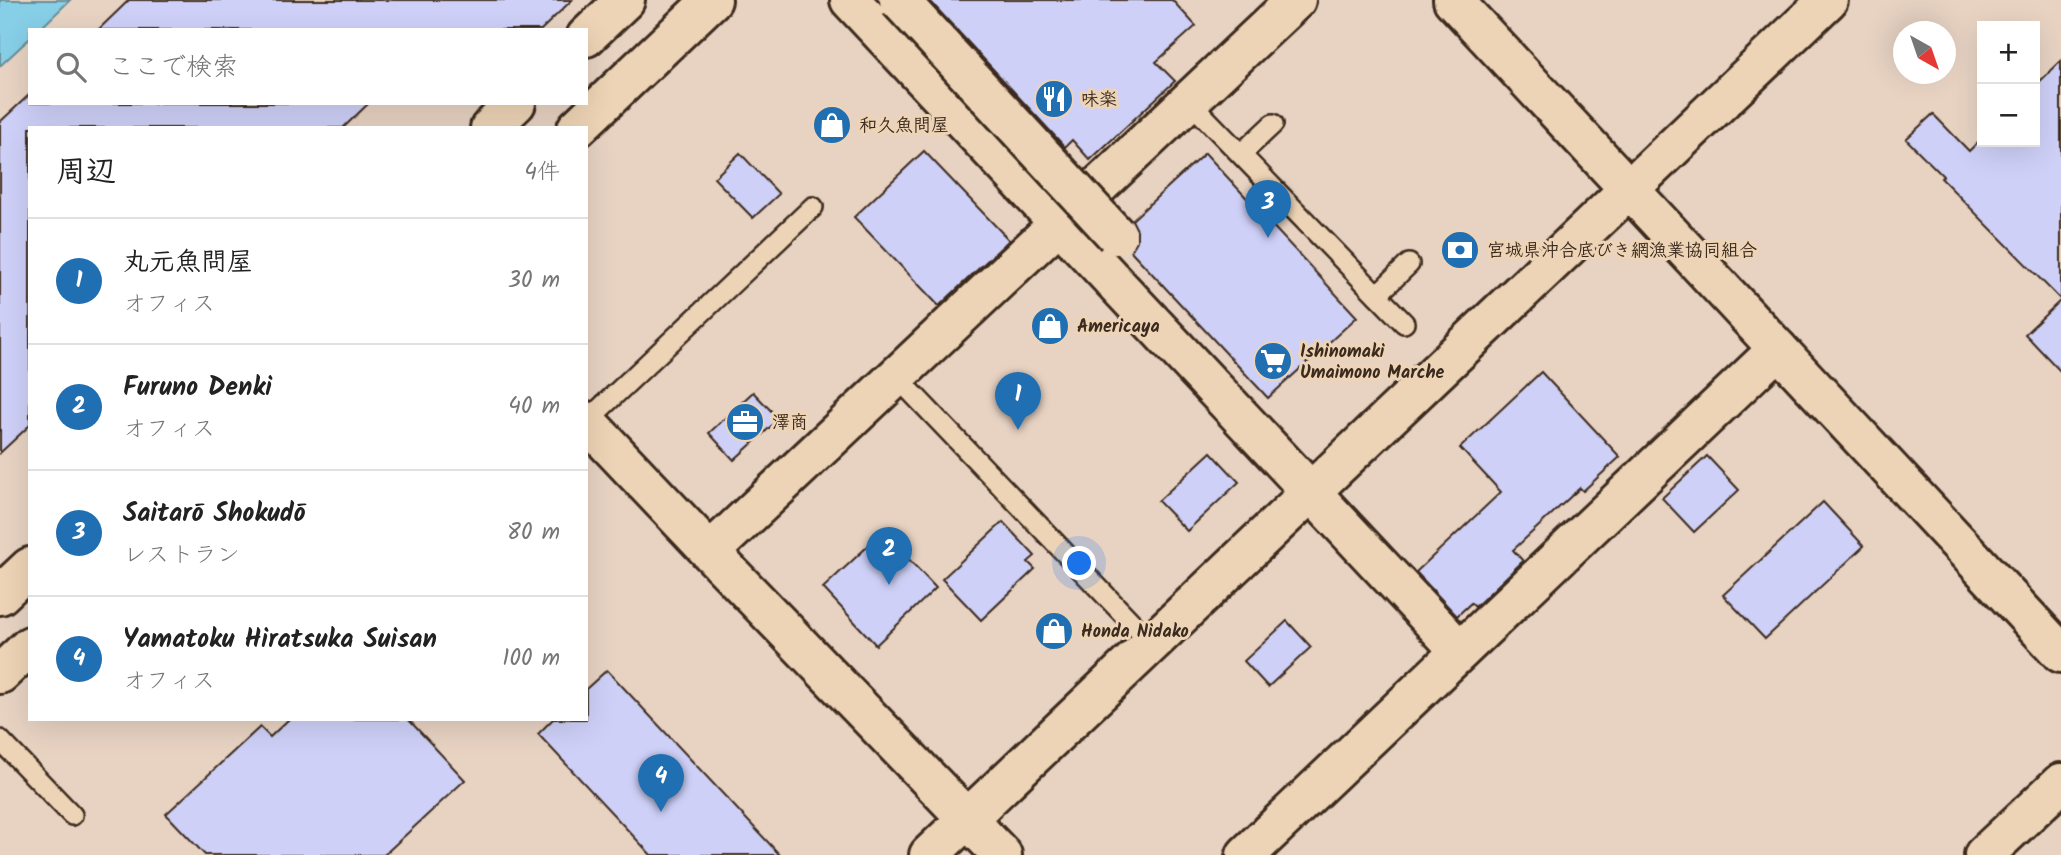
<!DOCTYPE html>
<html lang="ja">
<head>
<meta charset="utf-8">
<style>
	body { margin:0; font-family:Kalam,"Klee One",sans-serif; background:#f2f2f2; color:#222 }
	.controls { position:absolute; right:21px; top:21px; display:grid; overflow:hidden; border-radius:0px; box-shadow:0 7px 28px #0002 }
	.controls button { width:63px; height:63px; display:grid; place-items:center; padding:0; border:0; border-bottom:2px solid #e0e0e0; background:#fff; color:#222; font:35px sans-serif }
	.compass { position:absolute; left:1893px; top:21px; width:63px; height:63px; border-radius:50%; background:#fff; box-shadow:0 7px 28px #0002; rotate:140deg }
	.you { position:absolute; left:1080px; top:564px; width:24px; height:24px; margin:-18px; border:5px solid #fff; border-radius:50%; background:#1a73e8; box-shadow:0 0 0 10px #1a73e833 }
	.badge { display:grid; place-items:center; width:46px; height:46px; border-radius:50%; background:#1f6fb2; color:#fff; font-size:23px; font-weight:700 }
	.pin { position:absolute; translate:-50% -58px; filter:drop-shadow(0 2px 4px #0008) }
	.pin::after { content:''; position:absolute; top:37px; width:24px; height:21px; background:inherit; clip-path:polygon(0 0,100% 0,50% 100%) }
	.list { margin:0; padding:0; list-style:none }
	h2 { display:flex; justify-content:space-between; align-items:center; height:91px; margin:0; padding:0 28px; font-size:30px }
	h2 small { font-size:23px; font-weight:400; color:#767676 }
	.list li { display:grid; grid-template-columns:46px 1fr auto; gap:21px; align-items:center; box-sizing:border-box; height:126px; padding:0 28px; border-top:2px solid #e0e0e0 }
	.list b { display:block; font-size:26px; white-space:nowrap }
	.list p { margin:0; font-size:23px; white-space:nowrap; color:#767676 }
	.list em { font-size:23px; font-style:normal; color:#767676 }
	.icon { flex:none; width:38px; height:38px; fill:none; stroke:currentColor; stroke-width:2; stroke-linecap:round; stroke-linejoin:round }
	.map { position:relative; flex:none; width:2061px; height:855px; overflow:hidden }
	.search { position:absolute; background:#fff; box-shadow:0 7px 28px #0002; left:28px; top:28px; width:560px; height:77px; display:flex; align-items:center; gap:18px; box-sizing:border-box; padding:0 24px; border-radius:0px; color:#767676; font-size:26px }
	.panel { position:absolute; background:#fff; box-shadow:0 7px 28px #0002; left:28px; top:126px; width:560px; height:595px; border-radius:0px }
	.map>svg:first-child { display:block }
	.water { fill:#86cfe7; stroke:#688d97; stroke-width:2 }
	.building { fill:#ced0f8; stroke:#3b2a1e; stroke-width:2 }
	.lines { fill:none; stroke-linecap:round; stroke-linejoin:round }
	.lane-casing { stroke:#3b2a1e; stroke-width:24 }
	.street-casing { stroke:#3b2a1e; stroke-width:44 }
	.secondary-casing { stroke:#3b2a1e; stroke-width:44 }
	.lane { stroke:#eed4b6; stroke-width:19 }
	.street { stroke:#eed4b6; stroke-width:38 }
	.secondary { stroke:#eed4b6; stroke-width:38 }
	.street-bridge-casing { stroke:#3b2a1e; stroke-width:44; stroke-linecap:butt }
	.street-bridge { stroke:#eed4b6; stroke-width:38 }
	.labels { text-anchor:middle; stroke-width:6; stroke-linejoin:round; paint-order:stroke }
	.poi-label { font-size:18px; font-weight:bold; fill:#3b2a1e; stroke:#eed4b6; text-anchor:start }
</style>
</head>
<body>
<div class="map">
<svg width="2061" height="855" viewBox="0 0 2061 855">
	<rect width="100%" height="100%" fill="#e8d3c3"/>
	<filter id="ink" filterUnits="userSpaceOnUse"><feTurbulence type="fractalNoise" baseFrequency=".0143" numOctaves="2"/><feDisplacementMap in="SourceGraphic" scale="14" xChannelSelector="R" yChannelSelector="G"/><feConvolveMatrix kernelMatrix="1 2 1 2 8 2 1 2 1" color-interpolation-filters="sRGB"/></filter>
	<g filter="url(#ink)">
		<polygon class="water" points="0,0 70,0 39,30 30,30 30,38 0,66"/>
		<g class="building">
			<polygon points="129,0 572,0 541,30 98,30"/>
			<polygon points="929,0 1172,0 1196,26 1156,62 1175,81 1090,160 1072,140 1065,147"/>
			<polygon points="2061,61 2061,372 2025,334 2061,300 1941,178 1943,176 1906,139 1933,114 1969,151 1978,142 2035,142 2035,86"/>
			<polygon points="30,94 30,103 369,103 343,128 30,128 30,425 0,453 0,122"/>
			<polygon points="924,151 1009,240 939,306 854,217"/>
			<polygon points="740,153 779,194 753,218 714,178"/>
			<polygon points="1205,153 1357,317 1268,398 1131,251 1137,241 1137,230 1132,220"/>
			<polygon points="1541,372 1620,457 1583,491 1580,488 1513,550 1523,561 1475,607 1471,603 1457,616 1416,572 1501,492 1460,448"/>
			<polygon points="753,392 779,419 734,460 709,433"/>
			<polygon points="1211,452 1239,482 1187,531 1158,501"/>
			<polygon points="1707,456 1739,490 1694,532 1662,498"/>
			<polygon points="1823,502 1864,546 1765,639 1723,595"/>
			<polygon points="1003,522 1035,556 1028,562 1035,569 981,620 942,579"/>
			<polygon points="883,532 936,588 876,645 823,588"/>
			<polygon points="1287,621 1311,647 1268,687 1244,661"/>
			<polygon points="607,670 780,855 651,855 538,734 553,719 586,719 586,689"/>
			<polygon points="289,719 408,719 465,780 384,855 205,855 166,814 260,727 270,737"/>
		</g>
		<g class="lines">
			<defs>
				<g id="lane">
					<polyline points="1189,101 1404,323"/>
					<polyline points="1241,154 1273,124"/>
					<polyline points="1377,295 1409,264"/>
					<polyline points="897,377 1151,643"/>
					<polyline points="587,421 813,207"/>
					<polyline points="0,740 72,815"/>
				</g>
				<g id="street">
					<polyline points="850,0 1460,651"/>
					<polyline points="1453,0 2061,653"/>
					<polyline points="586,421 710,552 1002,855"/>
					<polyline points="710,552 1296,0"/>
					<polyline points="1246,855 1778,349"/>
					<polyline points="1984,855 2061,783"/>
				</g>
				<g id="secondary">
					<polyline points="586,37 625,0"/>
					<polyline points="490,128 516,103"/>
					<polyline points="577,128 712,0"/>
					<polyline points="0,595 30,567"/>
					<polyline points="0,674 30,646"/>
					<polyline points="929,855 1828,0"/>
				</g>
			</defs>
			<use href="#lane" class="lane-casing"/>
			<use href="#street" class="street-casing"/>
			<use href="#secondary" class="secondary-casing"/>
			<use href="#lane" class="lane"/>
			<use href="#street" class="street"/>
			<use href="#secondary" class="secondary"/>
			<defs>
				<polyline id="street-bridge" points="899,0 1116,235"/>
			</defs>
			<use href="#street-bridge" class="street-bridge-casing"/>
			<use href="#street-bridge" class="street-bridge"/>
		</g>
	</g>
	<defs>
		<symbol id="restaurant-disc" viewBox="-11 -11 22 22"><circle r="9.5" fill="#1f6fb2" stroke="#eed4b6"/><path d="M-5-6h1v4h1v-4h1v4h1v-4h1v5L-1.5 .5V6h-2V.5L-5-1ZM5-6V6H3V1.5H1.5Q1.5-4 5-6Z" fill="#fff"/></symbol>
		<symbol id="shop-disc" viewBox="-11 -11 22 22"><circle r="9.5" fill="#1f6fb2" stroke="#eed4b6"/><path d="M-5-2.5h2.3a2.7 3.5 0 0 1 5.4 0H5L5.5 6h-11ZM-1.5-2.5h3a1.5 2.3 0 0 0-3 0Z" fill="#fff"/></symbol>
		<symbol id="bank-disc" viewBox="-11 -11 22 22"><circle r="9.5" fill="#1f6fb2" stroke="#eed4b6"/><path d="M-6-4H6V4H-6ZM0-2.3a2.3 2.3 0 1 0 0 4.6a2.3 2.3 0 1 0 0-4.6Z" fill="#fff"/></symbol>
		<symbol id="supermarket-disc" viewBox="-11 -11 22 22"><circle r="9.5" fill="#1f6fb2" stroke="#eed4b6"/><path d="M-6-5.5h2.5l.6 2H6L4.5 2H-2.5L-4.4-4H-6ZM-1.5 3.2a1.3 1.3 0 1 0 .1 0ZM3 3.2a1.3 1.3 0 1 0 .1 0Z" fill="#fff"/></symbol>
		<symbol id="office-disc" viewBox="-11 -11 22 22"><circle r="9.5" fill="#1f6fb2" stroke="#eed4b6"/><path d="M-6-3h4V-5.5h4V-3h4V5H-6ZM-1-4.5V-3h2v-1.5ZM-6 0V1H6V0Z" fill="#fff"/></symbol>
	</defs>
	<g fill-rule="evenodd">
		<use href="#restaurant-disc" x="1032" y="77" width="44" height="44"/>
		<use href="#shop-disc" x="810" y="103" width="44" height="44"/>
		<use href="#bank-disc" x="1438" y="228" width="44" height="44"/>
		<use href="#shop-disc" x="1028" y="304" width="44" height="44"/>
		<use href="#supermarket-disc" x="1251" y="339" width="44" height="44"/>
		<use href="#office-disc" x="723" y="400" width="44" height="44"/>
		<use href="#shop-disc" x="1032" y="609" width="44" height="44"/>
	</g>
	<g class="labels">
		<g class="poi-label">
			<text x="1081" y="105">味楽</text>
			<text x="859" y="131">和久魚問屋</text>
			<text x="1487" y="256">宮城県沖合底びき網漁業協同組合</text>
			<text x="1077" y="332">Americaya</text>
			<text x="1300" y="357">Ishinomaki<tspan x="1300" dy="21">Umaimono Marche</tspan></text>
			<text x="772" y="428">澤商</text>
			<text x="1081" y="637">Honda Nidako</text>
		</g>
	</g>
</svg>
<div class="controls">
<button>+</button>
<button>−</button>
</div>
<svg class="compass" viewBox="-18 -18 36 36"><path d="M0-13l5 13h-10z" fill="#e53935"/><path d="M0 13l5-13h-10z" fill="#767676"/></svg>
<div class="you"></div>
<div class="pin badge" style="left:1018px;top:430px">1</div>
<div class="pin badge" style="left:889px;top:585px">2</div>
<div class="pin badge" style="left:1268px;top:238px">3</div>
<div class="pin badge" style="left:661px;top:812px">4</div>
<div class="search"><svg class="icon" aria-label="search" viewBox="0 0 24 24"><circle cx="10" cy="10" r="6"/><path d="M15 15l6 6"/></svg>ここで検索</div>
<section class="panel">
<h2>周辺<small>4件</small></h2>
<ul class="list">
<li><span class="badge">1</span><div><b>丸元魚問屋</b><p>オフィス</p></div><em>30 m</em></li>
<li><span class="badge">2</span><div><b>Furuno Denki</b><p>オフィス</p></div><em>40 m</em></li>
<li><span class="badge">3</span><div><b>Saitarō Shokudō</b><p>レストラン</p></div><em>80 m</em></li>
<li><span class="badge">4</span><div><b>Yamatoku Hiratsuka Suisan</b><p>オフィス</p></div><em>100 m</em></li>
</ul>
</section>
</div>
</body>
</html>
